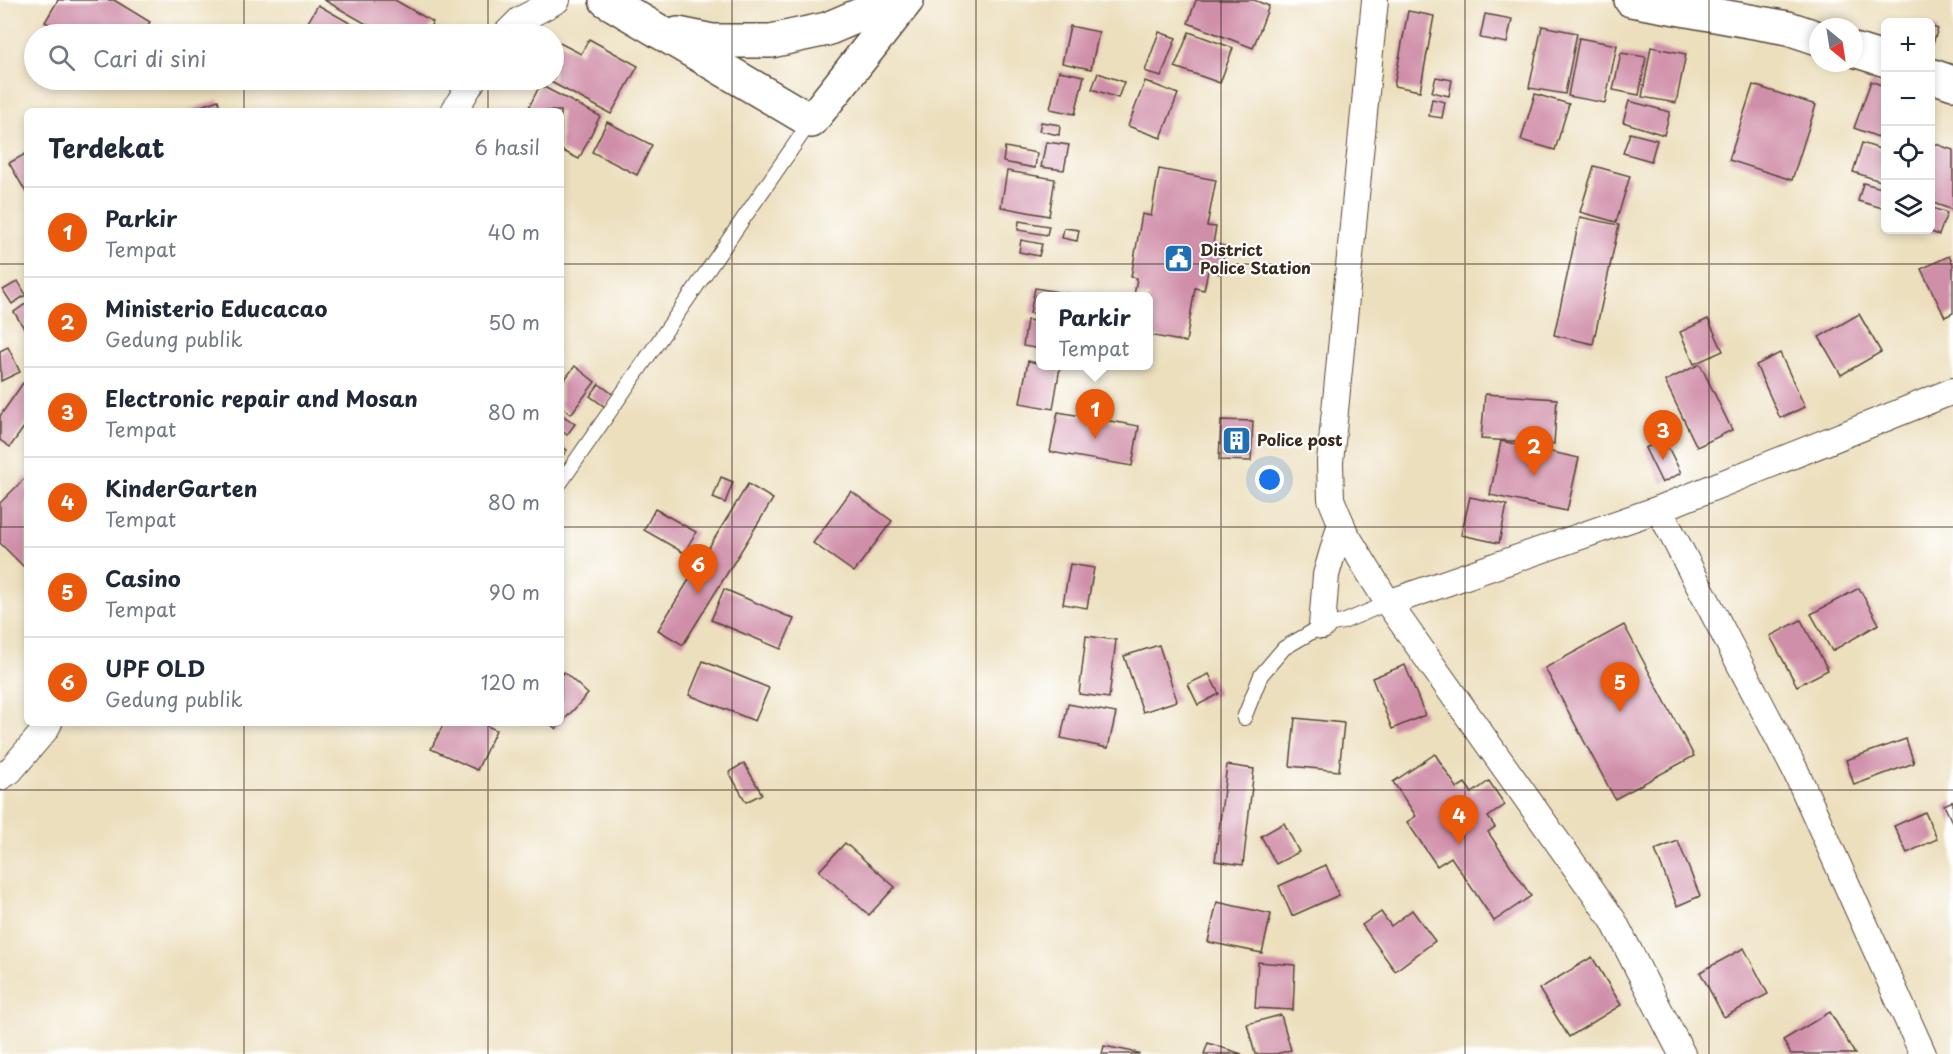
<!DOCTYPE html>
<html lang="id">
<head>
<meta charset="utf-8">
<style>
	body { margin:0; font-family:"Playpen Sans",sans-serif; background:#f2f2f3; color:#1f2937 }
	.controls { position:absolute; right:18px; top:18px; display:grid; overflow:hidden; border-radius:9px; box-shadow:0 3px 9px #0003 }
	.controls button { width:54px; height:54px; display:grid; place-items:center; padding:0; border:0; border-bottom:2px solid #e0e1e3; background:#fff; color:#1f2937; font:30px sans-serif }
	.compass { position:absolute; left:1809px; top:18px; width:54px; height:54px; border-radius:50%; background:#fff; box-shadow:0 3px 9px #0003; rotate:150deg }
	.you { position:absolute; left:1270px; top:480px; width:21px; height:21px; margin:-15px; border:4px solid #fff; border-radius:50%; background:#1a73e8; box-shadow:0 0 0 9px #1a73e833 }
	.badge { display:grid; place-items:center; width:39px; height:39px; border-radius:50%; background:#ea580c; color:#fff; font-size:20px; font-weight:700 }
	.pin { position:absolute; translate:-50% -50px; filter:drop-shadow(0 2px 3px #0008) }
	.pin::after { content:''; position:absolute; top:32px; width:21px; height:18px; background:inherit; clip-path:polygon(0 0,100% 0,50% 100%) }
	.popup { position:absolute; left:1036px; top:292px; width:117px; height:78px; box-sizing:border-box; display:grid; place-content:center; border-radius:9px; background:#fff; filter:drop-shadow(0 2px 4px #0005); font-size:20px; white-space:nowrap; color:#747a83 }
	.popup b { font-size:22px; color:#1f2937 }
	.popup::after { content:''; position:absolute; left:50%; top:100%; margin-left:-12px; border:12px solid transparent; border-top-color:#fff }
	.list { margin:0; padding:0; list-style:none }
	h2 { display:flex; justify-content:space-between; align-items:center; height:78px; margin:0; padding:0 24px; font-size:26px }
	h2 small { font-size:20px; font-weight:400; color:#747a83 }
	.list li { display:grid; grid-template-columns:39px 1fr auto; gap:18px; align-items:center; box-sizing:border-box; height:90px; padding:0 24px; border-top:2px solid #e0e1e3 }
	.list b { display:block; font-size:22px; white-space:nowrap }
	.list p { margin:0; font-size:20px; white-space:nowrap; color:#747a83 }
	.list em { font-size:20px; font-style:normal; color:#747a83 }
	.icon { flex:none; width:33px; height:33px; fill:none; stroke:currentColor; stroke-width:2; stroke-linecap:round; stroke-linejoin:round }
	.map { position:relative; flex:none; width:1953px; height:1054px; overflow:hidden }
	.search { position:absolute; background:#fff; box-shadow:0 3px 9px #0003; left:24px; top:24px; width:540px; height:66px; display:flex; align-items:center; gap:15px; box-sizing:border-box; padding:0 21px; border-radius:33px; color:#747a83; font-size:22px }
	.panel { position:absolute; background:#fff; box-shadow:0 3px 9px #0003; left:24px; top:108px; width:540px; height:618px; border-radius:9px }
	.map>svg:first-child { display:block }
	.building { fill:#d08fa9 }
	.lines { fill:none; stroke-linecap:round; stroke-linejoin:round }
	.service-casing { stroke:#564536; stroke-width:16 }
	.minor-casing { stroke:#564536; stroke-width:28 }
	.primary-casing { stroke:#564536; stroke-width:36 }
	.service { stroke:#fff; stroke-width:14 }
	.minor { stroke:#fff; stroke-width:26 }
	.primary { stroke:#fff; stroke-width:33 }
	.grid { fill:none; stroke:#3b2a1e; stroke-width:1.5; stroke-opacity:0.55 }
	.labels { text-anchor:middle; stroke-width:4.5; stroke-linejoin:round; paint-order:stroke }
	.poi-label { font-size:16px; font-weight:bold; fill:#3b2a1e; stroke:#fff; text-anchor:start }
</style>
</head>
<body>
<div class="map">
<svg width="1953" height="1054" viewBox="0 0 1953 1054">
	<rect width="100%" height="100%" fill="#fff"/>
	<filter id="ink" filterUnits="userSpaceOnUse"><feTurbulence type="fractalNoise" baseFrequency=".0167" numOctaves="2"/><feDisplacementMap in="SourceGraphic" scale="12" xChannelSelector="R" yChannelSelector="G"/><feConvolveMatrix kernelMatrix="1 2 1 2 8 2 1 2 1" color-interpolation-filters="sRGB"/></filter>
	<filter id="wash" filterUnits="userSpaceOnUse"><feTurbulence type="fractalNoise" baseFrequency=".008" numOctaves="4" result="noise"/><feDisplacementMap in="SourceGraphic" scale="24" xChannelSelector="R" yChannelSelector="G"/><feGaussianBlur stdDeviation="1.35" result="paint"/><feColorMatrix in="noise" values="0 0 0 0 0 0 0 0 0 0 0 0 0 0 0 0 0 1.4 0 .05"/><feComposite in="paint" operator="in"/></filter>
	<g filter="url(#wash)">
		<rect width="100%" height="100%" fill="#ecdfbd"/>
		<g id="blocks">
			<g class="building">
				<polygon points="58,0 114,0 150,22 142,34 67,34 45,22"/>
				<polygon points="324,0 395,0 433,22 426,34 384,34"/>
				<polygon points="1196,0 1254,0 1269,6 1253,48 1188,23"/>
				<polygon points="318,5 369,34 309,34 303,31"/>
				<polygon points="1408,11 1434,16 1420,91 1394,86"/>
				<polygon points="1485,14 1512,19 1507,43 1480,38"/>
				<polygon points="1070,26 1099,32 1091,69 1062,63"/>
				<polygon points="1542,26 1577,33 1565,94 1529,88"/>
				<polygon points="1930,26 1938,29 1931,48 1930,48"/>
				<polygon points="1159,32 1176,38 1161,77 1145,71"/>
				<polygon points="1189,32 1233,48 1220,83 1175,67"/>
				<polygon points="1579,38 1617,45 1605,103 1568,96"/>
				<polygon points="589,39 638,66 611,114 547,80 554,80 554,40 581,54"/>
				<polygon points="1651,47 1686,54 1676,103 1642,97"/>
				<polygon points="1621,53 1646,57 1639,95 1613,90"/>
				<polygon points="1059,71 1084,76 1075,114 1050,109"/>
				<polygon points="1098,73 1124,82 1118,98 1092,89"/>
				<polygon points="1436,77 1452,80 1449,96 1432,92"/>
				<polygon points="1145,81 1178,94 1161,138 1128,126"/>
				<polygon points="1871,81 1886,87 1886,140 1854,128"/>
				<polygon points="540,85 600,116 579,159 561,150 561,111 527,111"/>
				<polygon points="1753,85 1816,105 1792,180 1729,160"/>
				<polygon points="1535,94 1569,104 1555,150 1521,140"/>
				<polygon points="1432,99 1445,102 1442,118 1429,116"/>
				<polygon points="218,100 222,111 187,111"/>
				<polygon points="1629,101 1670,112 1664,135 1623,122"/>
				<polygon points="607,122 652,145 637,175 592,152"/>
				<polygon points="1041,122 1060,125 1059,135 1039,131"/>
				<polygon points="1630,133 1657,140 1651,161 1623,153"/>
				<polygon points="1046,142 1069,145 1064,170 1041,167"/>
				<polygon points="1930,142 1953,150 1953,210 1930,202"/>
				<polygon points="1862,143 1886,151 1886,183 1853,172"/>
				<polygon points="1005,147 1037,153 1035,168 1003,162"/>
				<polygon points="27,153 27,194 9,163"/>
				<polygon points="1594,166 1630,176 1616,222 1580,212"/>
				<polygon points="1159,169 1216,180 1207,226 1216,227 1213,244 1225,246 1221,274 1208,271 1204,290 1195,288 1186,342 1149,335 1149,296 1134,296 1137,278 1131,277 1142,214 1151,216"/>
				<polygon points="1007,171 1055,179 1049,216 1001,207"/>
				<polygon points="1863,183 1886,189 1886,209 1858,201"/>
				<polygon points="1930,207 1947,213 1939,235 1926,230 1930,230"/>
				<polygon points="1580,217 1619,225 1593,344 1554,335"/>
				<polygon points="1019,221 1049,226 1047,235 1018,230"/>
				<polygon points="1064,228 1079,230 1077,241 1062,238"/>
				<polygon points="1021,240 1042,244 1039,256 1019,252"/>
				<polygon points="1949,256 1953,264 1953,313 1945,317 1921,269"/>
				<polygon points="18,281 26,295 12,304 3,290"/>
				<polygon points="1035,288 1076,295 1076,296 1041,296 1041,314 1030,313"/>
				<polygon points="27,303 27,333 14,312"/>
				<polygon points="1859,314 1881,352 1841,375 1819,337"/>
				<polygon points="1708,319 1723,351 1694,364 1680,332"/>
				<polygon points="1027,320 1041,322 1041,349 1023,346"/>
				<polygon points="8,347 20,372 1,381 0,351"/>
				<polygon points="1780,353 1805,407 1780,418 1756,365"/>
				<polygon points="1028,361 1041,364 1041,366 1060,367 1053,409 1020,403"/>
				<polygon points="1700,364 1732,430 1697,447 1665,381"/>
				<polygon points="575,366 595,382 571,414 561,406 561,384"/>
				<polygon points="23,383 27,386 27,423 10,447 0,440 0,416"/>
				<polygon points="599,384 614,395 605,407 590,396"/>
				<polygon points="1485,394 1557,399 1554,444 1481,439"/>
				<polygon points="1058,412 1139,426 1132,466 1050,452"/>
				<polygon points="561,414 575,424 567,435 561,430"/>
				<polygon points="1221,420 1253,421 1251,461 1219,460"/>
				<polygon points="1664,439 1681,473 1662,483 1645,448"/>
				<polygon points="1501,441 1579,458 1567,511 1490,495"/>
				<polygon points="561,446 567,450 561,458"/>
				<polygon points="27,476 27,570 0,543 0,503"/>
				<polygon points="721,477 733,482 725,503 713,498"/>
				<polygon points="748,484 773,499 683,645 658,630"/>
				<polygon points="851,491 892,521 854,572 813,543"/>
				<polygon points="1470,497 1507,505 1499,543 1461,535"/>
				<polygon points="655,509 696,532 684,553 644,530"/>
				<polygon points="1070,564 1094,568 1087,608 1063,604"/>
				<polygon points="1859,588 1879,624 1832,651 1811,614"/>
				<polygon points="724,589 794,619 781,649 711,620"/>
				<polygon points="1801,620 1828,670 1797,686 1770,636"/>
				<polygon points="1624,625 1694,756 1615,799 1545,668"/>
				<polygon points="1086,636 1116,640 1109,698 1079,694"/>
				<polygon points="1159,645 1177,701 1143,712 1124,656"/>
				<polygon points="703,661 769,688 755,721 689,695"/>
				<polygon points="1405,665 1425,715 1392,729 1372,678"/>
				<polygon points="564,672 588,694 556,729 549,723 561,723 561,676"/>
				<polygon points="1209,674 1219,694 1198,705 1188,684"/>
				<polygon points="1068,704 1116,713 1108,748 1061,738"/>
				<polygon points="1295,718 1344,723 1339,771 1290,766"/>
				<polygon points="444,723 481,723 496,730 477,770 431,749"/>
				<polygon points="1906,739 1914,763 1854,785 1846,760"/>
				<polygon points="1435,754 1457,788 1465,783 1472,793 1489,781 1505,805 1488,817 1495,827 1488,832 1531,896 1494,921 1451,857 1437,866 1407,822 1416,816 1393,782"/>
				<polygon points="744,763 762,794 746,802 729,772"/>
				<polygon points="1227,765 1254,769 1243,865 1215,861"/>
				<polygon points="1953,801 1953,824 1944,805"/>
				<polygon points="1925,812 1937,839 1907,853 1894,826"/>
				<polygon points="1284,823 1299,852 1276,864 1261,836"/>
				<polygon points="1678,841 1700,896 1677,906 1655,850"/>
				<polygon points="845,843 895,887 869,915 819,871"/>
				<polygon points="1326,865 1339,895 1292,916 1279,886"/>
				<polygon points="1217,902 1271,914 1262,953 1208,942"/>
				<polygon points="1412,910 1435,941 1395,971 1362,925 1381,912 1391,926"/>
				<polygon points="1744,948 1768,994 1724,1017 1700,972"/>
				<polygon points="1592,957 1621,1005 1569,1037 1539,989"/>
				<polygon points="1258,962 1295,965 1293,1010 1255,1008"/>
				<polygon points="1830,1012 1855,1054 1791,1054 1783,1040"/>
				<polygon points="1281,1015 1291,1050 1276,1054 1255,1054 1247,1024"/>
				<polygon points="1208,1043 1242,1054 1204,1054"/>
				<polygon points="1104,1046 1139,1053 1139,1054 1102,1054"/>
			</g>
		</g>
	</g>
	<g filter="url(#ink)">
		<use href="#blocks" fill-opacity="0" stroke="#564536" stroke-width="1.5"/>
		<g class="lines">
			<defs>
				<g id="service">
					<polyline points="561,482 811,121"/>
					<polyline points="1244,718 1261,675 1284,648 1322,626 1343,622 1388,603"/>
				</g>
				<g id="minor">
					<polyline points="1375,0 1330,462 1331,499 1345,533 1388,603 1613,920 1682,1054"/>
					<polyline points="506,34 520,20 557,0"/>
					<polyline points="454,111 473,80"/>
					<polyline points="1659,509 1796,772 1923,1054"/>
					<polyline points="1388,603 1659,509 1953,391"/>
					<polyline points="1322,626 1326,575 1341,523"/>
					<polyline points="0,777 10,771 45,730 49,723"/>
				</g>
				<g id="primary">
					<polyline points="606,0 811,121 907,0"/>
					<polyline points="1631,0 1788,28 1818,38"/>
					<polyline points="678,34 712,41 771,41 827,29 881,6 889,0"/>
					<polyline points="1854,50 1886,60"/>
					<polyline points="1930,75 1953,83"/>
				</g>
			</defs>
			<use href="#service" class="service-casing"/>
			<use href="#minor" class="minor-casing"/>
			<use href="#primary" class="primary-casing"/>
			<use href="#service" class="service"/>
			<use href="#minor" class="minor"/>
			<use href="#primary" class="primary"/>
		</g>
	</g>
	<path class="grid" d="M244 0V34M488 0V34M732 0V1054M976 0V1054M1221 0V1054M1465 0V1054M1709 0V1054M244 80V111M488 80V111M0 264H27M561 264H1953M0 527H27M561 527H1953M244 723V1054M488 723V1054M0 790H1953"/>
	<defs>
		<symbol id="civic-square" viewBox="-11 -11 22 22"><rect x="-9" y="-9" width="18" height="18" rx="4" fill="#1f6fb2" stroke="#fff"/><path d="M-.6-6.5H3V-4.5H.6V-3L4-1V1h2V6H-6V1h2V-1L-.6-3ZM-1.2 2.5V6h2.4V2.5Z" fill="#fff"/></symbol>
		<symbol id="building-square" viewBox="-11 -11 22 22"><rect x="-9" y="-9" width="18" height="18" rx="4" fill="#1f6fb2" stroke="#fff"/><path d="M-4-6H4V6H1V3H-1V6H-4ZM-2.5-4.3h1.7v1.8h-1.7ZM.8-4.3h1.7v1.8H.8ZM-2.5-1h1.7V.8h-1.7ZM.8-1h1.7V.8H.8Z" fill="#fff"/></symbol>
	</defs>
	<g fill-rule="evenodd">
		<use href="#civic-square" x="1162" y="242" width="33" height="33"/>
		<use href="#building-square" x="1220" y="424" width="33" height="33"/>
	</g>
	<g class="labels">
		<g class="poi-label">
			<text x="1200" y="256">District<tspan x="1200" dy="18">Police Station</tspan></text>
			<text x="1257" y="446">Police post</text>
		</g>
	</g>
</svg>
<div class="controls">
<button>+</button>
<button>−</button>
<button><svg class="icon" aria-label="locate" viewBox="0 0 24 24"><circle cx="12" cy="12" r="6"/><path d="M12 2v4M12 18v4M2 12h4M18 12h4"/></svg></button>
<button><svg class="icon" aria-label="layers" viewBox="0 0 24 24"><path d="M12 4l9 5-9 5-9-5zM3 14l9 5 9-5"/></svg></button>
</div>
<svg class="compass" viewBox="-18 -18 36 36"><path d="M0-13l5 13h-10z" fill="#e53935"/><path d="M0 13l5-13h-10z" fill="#747a83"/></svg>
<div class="you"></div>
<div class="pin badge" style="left:1095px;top:439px">1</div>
<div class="popup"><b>Parkir</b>Tempat</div>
<div class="pin badge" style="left:1534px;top:476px">2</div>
<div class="pin badge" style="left:1663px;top:460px">3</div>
<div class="pin badge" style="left:1459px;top:845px">4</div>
<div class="pin badge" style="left:1620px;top:712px">5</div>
<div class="pin badge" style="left:698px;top:594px">6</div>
<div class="search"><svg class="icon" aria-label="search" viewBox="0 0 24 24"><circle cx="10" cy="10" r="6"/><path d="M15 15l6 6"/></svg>Cari di sini</div>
<section class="panel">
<h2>Terdekat<small>6 hasil</small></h2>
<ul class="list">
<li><span class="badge">1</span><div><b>Parkir</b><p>Tempat</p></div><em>40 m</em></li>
<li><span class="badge">2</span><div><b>Ministerio Educacao</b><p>Gedung publik</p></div><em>50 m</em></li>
<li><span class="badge">3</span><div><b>Electronic repair and Mosan</b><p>Tempat</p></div><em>80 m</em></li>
<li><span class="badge">4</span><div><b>KinderGarten</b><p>Tempat</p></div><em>80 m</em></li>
<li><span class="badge">5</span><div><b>Casino</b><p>Tempat</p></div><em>90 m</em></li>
<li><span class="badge">6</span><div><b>UPF OLD</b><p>Gedung publik</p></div><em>120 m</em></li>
</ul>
</section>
</div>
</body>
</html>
